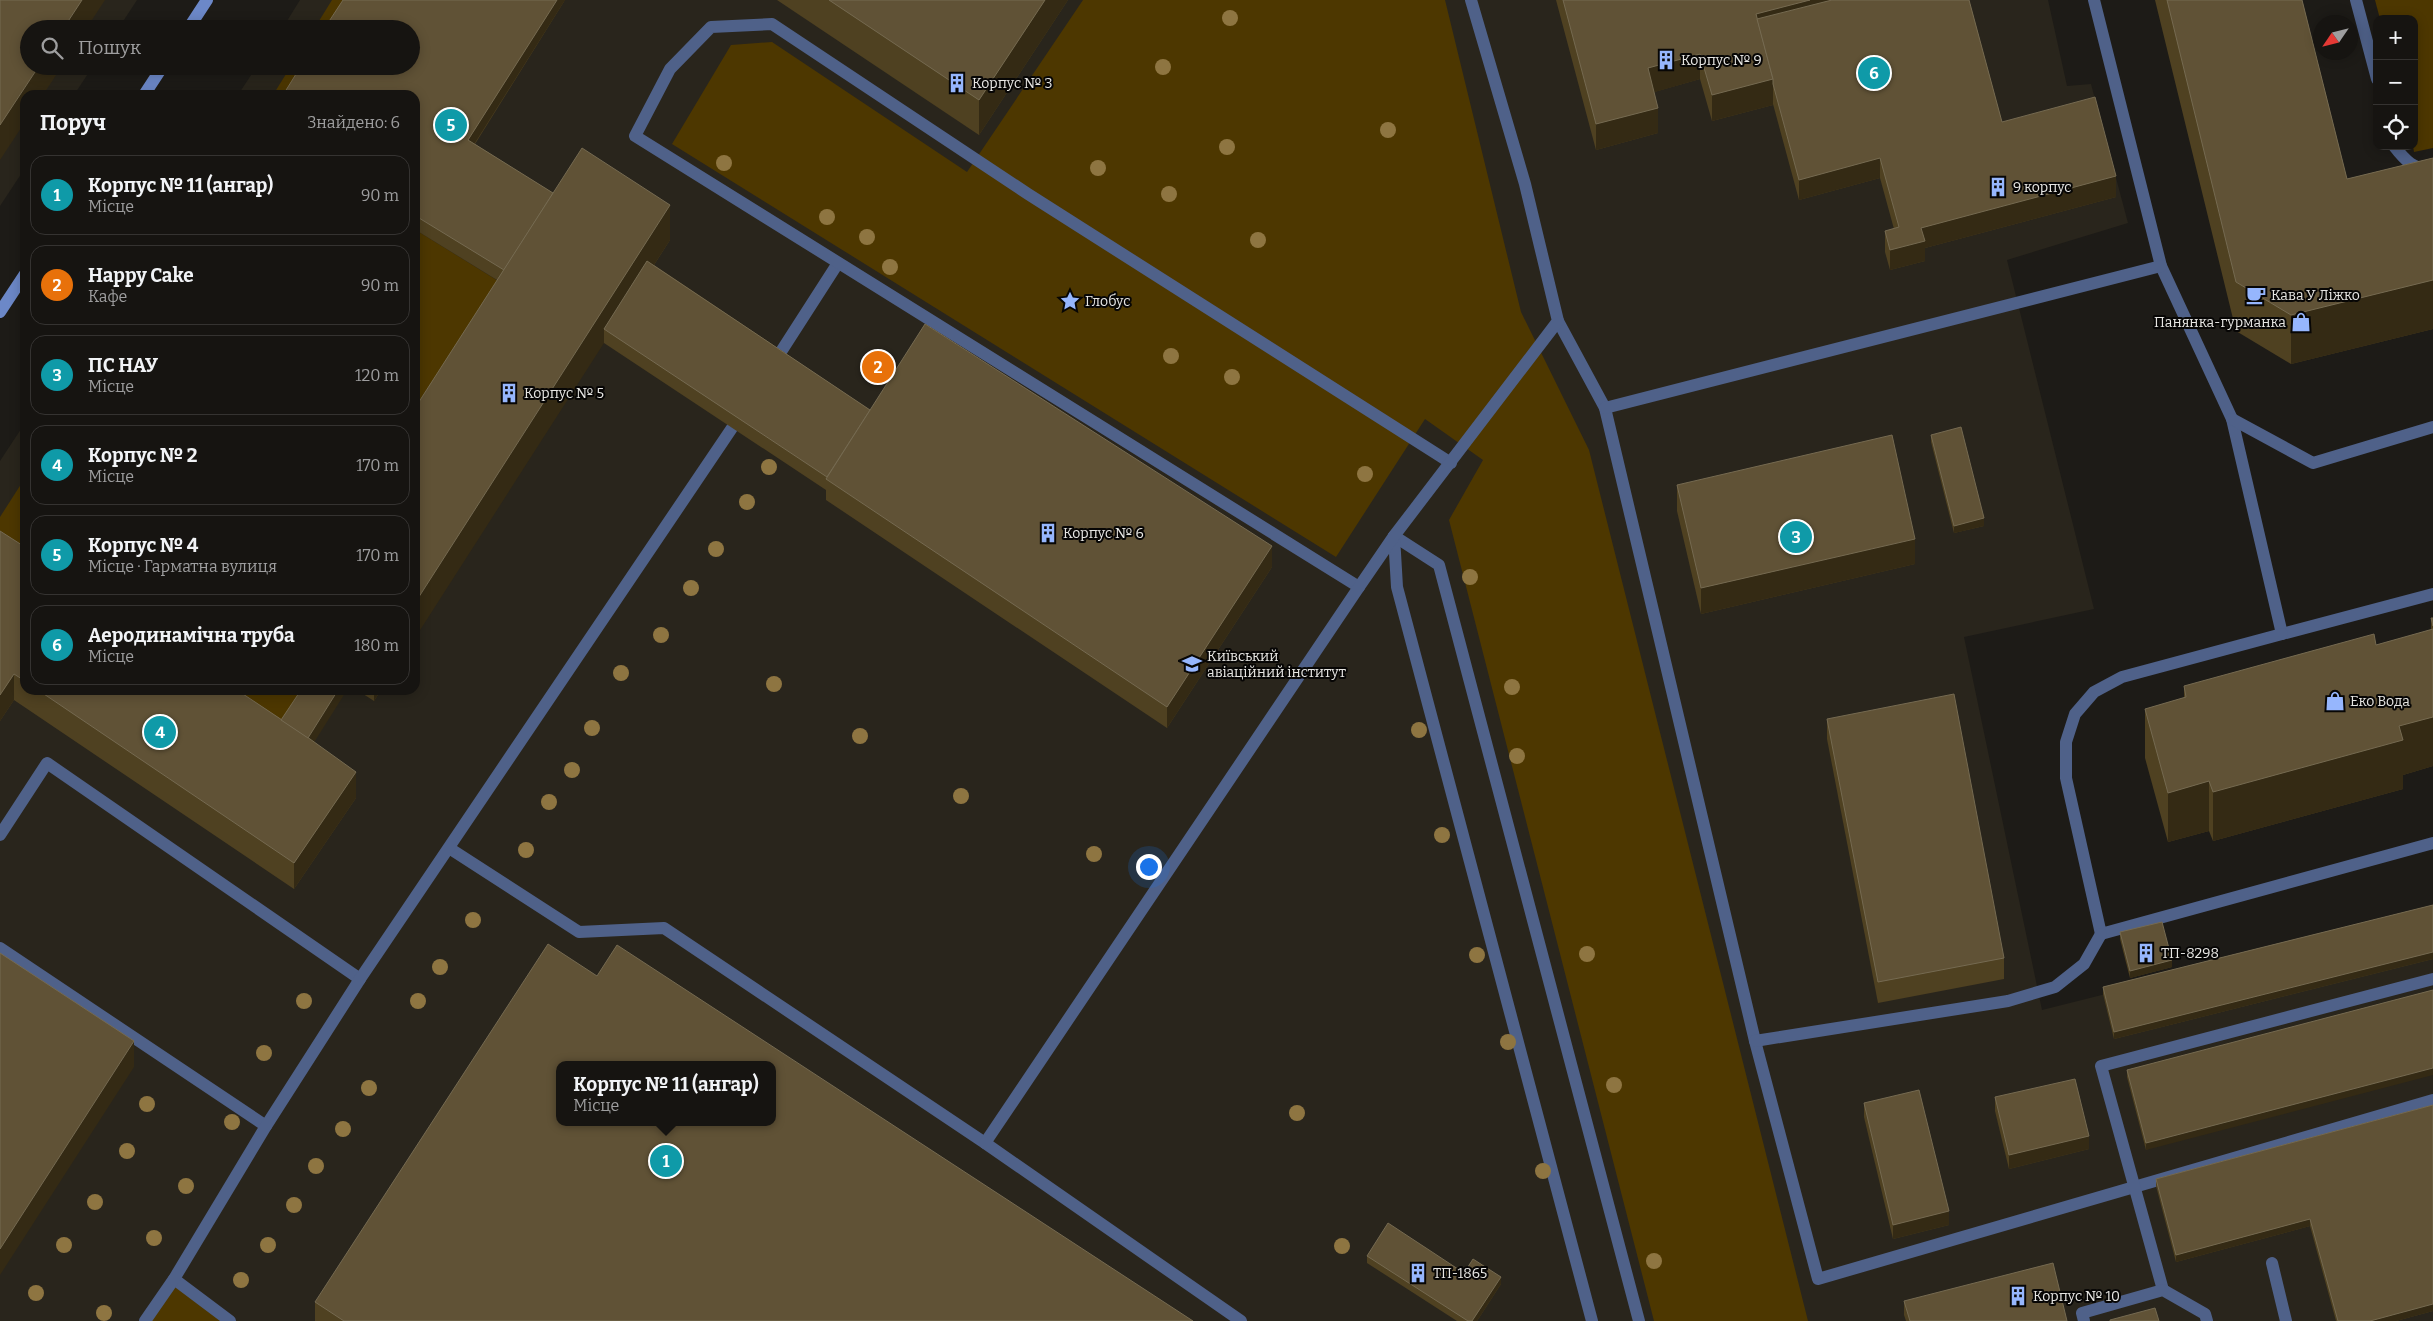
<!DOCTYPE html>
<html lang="uk">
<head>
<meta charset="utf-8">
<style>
	body { margin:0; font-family:Bitter,serif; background:#1f1d1a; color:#f1f3f6 }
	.controls { position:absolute; right:15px; top:15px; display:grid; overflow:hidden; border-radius:10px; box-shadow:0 2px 12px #0003 }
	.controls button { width:45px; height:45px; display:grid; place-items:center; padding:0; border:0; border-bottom:1px solid #353331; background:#161411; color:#f1f3f6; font:25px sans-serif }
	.compass { position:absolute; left:2313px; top:15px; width:45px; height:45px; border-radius:50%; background:#161411; box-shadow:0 2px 12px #0003; rotate:235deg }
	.you { position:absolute; left:1148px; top:866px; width:18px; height:18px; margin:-12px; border:4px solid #fff; border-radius:50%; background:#1a73e8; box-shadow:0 0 0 8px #1a73e833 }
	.badge { display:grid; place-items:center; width:32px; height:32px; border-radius:50%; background:#7c3aed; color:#fff; font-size:16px; font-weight:700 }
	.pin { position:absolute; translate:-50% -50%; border:2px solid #fff; box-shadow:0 1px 5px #0006 }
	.popup { position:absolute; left:556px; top:1061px; width:220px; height:65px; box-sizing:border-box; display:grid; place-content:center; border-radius:10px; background:#161411; filter:drop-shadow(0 1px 4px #0005); font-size:16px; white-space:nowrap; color:#9e9e9f }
	.popup b { font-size:19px; color:#f1f3f6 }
	.popup::after { content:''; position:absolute; left:50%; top:100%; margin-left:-10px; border:10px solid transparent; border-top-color:#161411 }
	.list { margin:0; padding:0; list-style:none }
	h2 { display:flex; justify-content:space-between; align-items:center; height:65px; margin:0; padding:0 20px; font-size:21px }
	h2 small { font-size:16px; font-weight:400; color:#9e9e9f }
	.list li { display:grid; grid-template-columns:32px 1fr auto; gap:15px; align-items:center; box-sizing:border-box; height:80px; margin:0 10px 10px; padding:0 10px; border:1px solid #353331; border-radius:15px }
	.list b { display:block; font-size:19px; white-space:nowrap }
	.list p { margin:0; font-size:16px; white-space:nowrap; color:#9e9e9f }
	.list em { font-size:16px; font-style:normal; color:#9e9e9f }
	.icon { flex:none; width:28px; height:28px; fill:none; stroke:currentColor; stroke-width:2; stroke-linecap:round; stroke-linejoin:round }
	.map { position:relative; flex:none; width:2433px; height:1321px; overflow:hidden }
	.search { position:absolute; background:#161411; box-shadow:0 2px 12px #0003; left:20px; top:20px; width:400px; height:55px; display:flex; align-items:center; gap:12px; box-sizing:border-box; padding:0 18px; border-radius:28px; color:#9e9e9f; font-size:19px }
	.panel { position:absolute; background:#161411; box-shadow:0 2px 12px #0003; left:20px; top:90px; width:400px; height:605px; border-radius:15px }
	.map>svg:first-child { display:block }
	.built { fill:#29251c; fill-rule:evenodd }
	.green { fill:#4d3700 }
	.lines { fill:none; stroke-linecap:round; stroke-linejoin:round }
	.lane { stroke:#4f6189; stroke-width:12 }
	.secondary { stroke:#6c88c8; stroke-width:12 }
	.tree { fill:#8e7541 }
	.wall { fill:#4f4121 }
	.shaded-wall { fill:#342a14 }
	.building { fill:#605236; stroke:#756a51; fill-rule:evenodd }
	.labels { text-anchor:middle; stroke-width:4; stroke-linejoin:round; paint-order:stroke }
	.poi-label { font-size:14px; fill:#e8e7e4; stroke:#070605; text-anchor:start }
</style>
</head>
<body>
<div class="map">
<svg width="2433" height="1321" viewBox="0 0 2433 1321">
	<rect width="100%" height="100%" fill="#1d1b17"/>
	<g class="built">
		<polygon points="0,0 137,0 118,29 29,29 29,66 93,66 74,95 25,95 25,168 0,206"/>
		<path d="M300 0H2048L2067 86 2091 84 2128 223 2007 260 2094 609 1964 637 2042 1010 2433 912V1321H0V461L25 423V690H415V95H238L257 66H411V29H282ZM560 1065H772V1122H560Z"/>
	</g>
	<g class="green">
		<polygon points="332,0 351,0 333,29 314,29"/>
		<polygon points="1083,0 1445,0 1521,312 1589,450 1808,1321 1654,1321 1449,520 1483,460 1425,419 1336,557 672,144 731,45 772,42 967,172"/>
		<polygon points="2375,0 2433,0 2433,148 2414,152 2413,146 2414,19 2380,19"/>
		<polygon points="291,66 310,66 291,95 273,95"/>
		<polygon points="419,232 513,290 415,443 415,238"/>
		<polygon points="25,478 25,573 0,556 0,517"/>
		<polygon points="197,690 310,690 275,743"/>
		<polygon points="174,1280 234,1321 143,1321"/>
	</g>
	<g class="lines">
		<g class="lane">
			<polyline points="2094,0 2161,266 2232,419 2282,634 2433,594"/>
			<polyline points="2356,0 2377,79"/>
			<path d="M2394 146C2404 159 2415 172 2433 168"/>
			<polyline points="1558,321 1605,408 1755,1041 1818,1279 2433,1100"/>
			<polyline points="775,361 838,263"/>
			<polyline points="1605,408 2161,266"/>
			<polyline points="2232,419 2313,463 2433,427"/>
			<polyline points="1394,536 1439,565 1639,1321"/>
			<polyline points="1394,536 1397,587 1592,1321"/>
			<polyline points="1359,587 635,136 670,69 711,27 772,24 1028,194 1451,463"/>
			<polyline points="2282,634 2122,677 2094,692 2075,714 2066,742 2066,778 2101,934 2433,843"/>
			<polyline points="0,835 47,763 360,979"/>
			<polyline points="449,848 579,932 664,928 985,1143"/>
			<polyline points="0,948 266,1126"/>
			<polyline points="1755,1041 2008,1001 2055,987 2084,964 2101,934"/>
			<polyline points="2272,1263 2286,1321"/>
			<polyline points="174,1279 230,1321"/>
			<polyline points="2163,1290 2101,1066 2433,979"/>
			<polyline points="145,1321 174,1279 266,1126 360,979 732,428"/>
			<polyline points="1241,1321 985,1143 1359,587 1394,536 1558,321 1525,184 1471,0"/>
			<polyline points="2084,1321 2082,1313 2163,1290 2205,1314 2207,1321"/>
		</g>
		<g class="secondary">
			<polyline points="188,29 207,0"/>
			<polyline points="144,95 163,66"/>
			<polyline points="0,312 25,274"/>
		</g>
	</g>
	<g class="tree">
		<circle cx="1230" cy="18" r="8"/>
		<circle cx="1163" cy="67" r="8"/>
		<circle cx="1388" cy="130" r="8"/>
		<circle cx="1227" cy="147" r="8"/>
		<circle cx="724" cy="163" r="8"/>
		<circle cx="1098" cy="168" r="8"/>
		<circle cx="1169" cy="194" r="8"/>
		<circle cx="827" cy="217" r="8"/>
		<circle cx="867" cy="237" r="8"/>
		<circle cx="1258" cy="240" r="8"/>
		<circle cx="890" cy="267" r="8"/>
		<circle cx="1171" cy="356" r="8"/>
		<circle cx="1232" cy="377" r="8"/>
		<circle cx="769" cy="467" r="8"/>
		<circle cx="1365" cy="474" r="8"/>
		<circle cx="747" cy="502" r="8"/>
		<circle cx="716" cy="549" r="8"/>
		<circle cx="1470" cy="577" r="8"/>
		<circle cx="691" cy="588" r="8"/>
		<circle cx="661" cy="635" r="8"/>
		<circle cx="621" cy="673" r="8"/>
		<circle cx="774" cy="684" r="8"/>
		<circle cx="1512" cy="687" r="8"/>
		<circle cx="592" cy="728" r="8"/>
		<circle cx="1419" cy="730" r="8"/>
		<circle cx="860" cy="736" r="8"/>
		<circle cx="1517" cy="756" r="8"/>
		<circle cx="572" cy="770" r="8"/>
		<circle cx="961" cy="796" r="8"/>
		<circle cx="549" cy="802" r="8"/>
		<circle cx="1442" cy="835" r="8"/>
		<circle cx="526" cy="850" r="8"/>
		<circle cx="1094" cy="854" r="8"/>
		<circle cx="473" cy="920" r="8"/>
		<circle cx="1587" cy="954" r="8"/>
		<circle cx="1477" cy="955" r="8"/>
		<circle cx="440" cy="967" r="8"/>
		<circle cx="304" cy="1001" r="8"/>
		<circle cx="418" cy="1001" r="8"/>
		<circle cx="1508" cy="1042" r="8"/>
		<circle cx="264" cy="1053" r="8"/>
		<circle cx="1614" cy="1085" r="8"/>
		<circle cx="369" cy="1088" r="8"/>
		<circle cx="147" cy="1104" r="8"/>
		<circle cx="1297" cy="1113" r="8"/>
		<circle cx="232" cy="1122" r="8"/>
		<circle cx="343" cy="1129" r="8"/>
		<circle cx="127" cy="1151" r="8"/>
		<circle cx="316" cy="1166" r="8"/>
		<circle cx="1543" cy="1171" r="8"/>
		<circle cx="186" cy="1186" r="8"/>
		<circle cx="95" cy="1202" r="8"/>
		<circle cx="294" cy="1205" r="8"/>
		<circle cx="154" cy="1238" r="8"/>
		<circle cx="64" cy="1245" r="8"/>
		<circle cx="268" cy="1245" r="8"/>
		<circle cx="1342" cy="1246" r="8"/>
		<circle cx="1654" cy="1261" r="8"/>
		<circle cx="241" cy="1280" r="8"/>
		<circle cx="36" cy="1293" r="8"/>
		<circle cx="104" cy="1313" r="8"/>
	</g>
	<g class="wall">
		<polygon points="565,0 475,144 553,193 670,240 654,265 870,410 1272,567 1167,728 826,500 826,490 604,343 497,280 419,232 415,238 415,95"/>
		<polygon points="777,0 1068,0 979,135"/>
		<polygon points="1556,0 1969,0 2002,122 2116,197 1925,248 1925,261 1890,270 1885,252 1885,231 1894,229 1880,178 1799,200 1773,104 1773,105 1712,121 1700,79 1654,92 1658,133 1596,150"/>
		<polygon points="2155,0 2302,0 2347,179 2433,158 2433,329 2291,364 2236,331"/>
		<polygon points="1931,435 1984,526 1954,533 1931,442"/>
		<polygon points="1677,485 1915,564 1701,614 1677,511"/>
		<polygon points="0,531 25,547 25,690 237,690 314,742 356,798 294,889 14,700 0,721"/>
		<polygon points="2431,618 2433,618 2433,766 2403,775 2403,789 2213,841 2209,831 2168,842 2145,758 2145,709 2184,698 2184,686 2376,645 2431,630"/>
		<polygon points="357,690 381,690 374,701"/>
		<polygon points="1827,719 2004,958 2004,979 1878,1003 1827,739"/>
		<polygon points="2433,905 2433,959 2114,1039 2103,994 2103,987"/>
		<polygon points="2120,932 2172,967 2130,978 2120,939"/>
		<polygon points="597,976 1193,1321 315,1321 315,1302"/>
		<polygon points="2433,990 2146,1150 2127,1077 2127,1070"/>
		<polygon points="1995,1097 2089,1149 2009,1169 1995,1111"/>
		<polygon points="1864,1103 1949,1225 1893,1239 1864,1117"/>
		<polygon points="2433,1105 2433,1311 2396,1321 2336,1321 2310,1226 2176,1262 2156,1186 2156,1179"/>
		<polygon points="1367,1256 1464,1273 1501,1284 1477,1321 1457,1321 1367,1263"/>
		<polygon points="1904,1301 2067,1321 1906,1321 1904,1315"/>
	</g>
	<g class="shaded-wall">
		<polygon points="82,0 105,0 86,29 63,29"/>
		<polygon points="557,0 565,0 468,154 468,140"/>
		<polygon points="1045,0 1068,0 979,135 979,100"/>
		<polygon points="1810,0 1837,0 1761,39 1756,14"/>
		<polygon points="1700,54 1700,79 1648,94 1648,68"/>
		<polygon points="39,66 62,66 43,95 25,95 25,122 0,160 0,125"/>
		<polygon points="1773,79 1773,105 1712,121 1712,95"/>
		<polygon points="1658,108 1658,133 1596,150 1596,124"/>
		<polygon points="1880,158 1880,178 1799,200 1799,180"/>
		<polygon points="2116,176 2116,197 1925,248 1925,261 1890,270 1890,250 1921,228"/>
		<polygon points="670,205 670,240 610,333 604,329 604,343 415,638 415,603"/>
		<polygon points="419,218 419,232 415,238 415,224"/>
		<polygon points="2433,280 2433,329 2291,364 2291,315"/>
		<polygon points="1984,518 1984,526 1954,533 1954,526"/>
		<polygon points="1915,539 1915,564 1701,614 1701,588"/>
		<polygon points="1272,546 1272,567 1167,728 1167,707"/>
		<polygon points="14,674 14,700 0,721 0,695"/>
		<polygon points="338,690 347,690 303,760 303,746"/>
		<polygon points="374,690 381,690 374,701"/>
		<polygon points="2433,717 2433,766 2403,775 2403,789 2213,841 2213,792 2399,726"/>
		<polygon points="356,772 356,798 294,889 294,863"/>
		<polygon points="2209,781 2209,831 2168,842 2168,793"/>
		<polygon points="2433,952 2433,959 2114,1039 2114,1032"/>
		<polygon points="2172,960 2172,967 2130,978 2130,971"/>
		<polygon points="134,1041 134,1067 0,1275 0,1249"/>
		<polygon points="2433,1068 2433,1075 2146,1150 2146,1143"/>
		<polygon points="2089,1136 2089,1149 2009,1169 2009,1155"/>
		<polygon points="1949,1211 1949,1225 1893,1239 1893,1225"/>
		<polygon points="2310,1219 2310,1226 2176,1262 2176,1255"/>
		<polygon points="1501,1277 1501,1284 1477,1321 1472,1321"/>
		<polygon points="2433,1304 2433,1311 2396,1321 2370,1321"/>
	</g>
	<g class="building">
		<polygon points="0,0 82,0 63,29 29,29 29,66 39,66 0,125"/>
		<polygon points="343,0 557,0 468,140 553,193 504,270 419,218 415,224 415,95 283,95 301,66 411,66 411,29 324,29"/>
		<polygon points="829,0 1045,0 979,100"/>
		<polygon points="1563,0 1810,0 1756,14 1773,79 1712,95 1700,54 1648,68 1658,108 1596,124"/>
		<polygon points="1832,0 1969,0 2002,122 2095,97 2116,176 1921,228 1925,241 1890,250 1885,231 1899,227 1880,158 1799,180 1773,84 1773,79 1757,19"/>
		<polygon points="2167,0 2302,0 2347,179 2433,158 2433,280 2291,315 2236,282"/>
		<polygon points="582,148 670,205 415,603 415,408"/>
		<polygon points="647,261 870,410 827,477 604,329"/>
		<polygon points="925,324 1272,546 1167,707 826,479"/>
		<polygon points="1961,427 1984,518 1954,526 1931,435"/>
		<polygon points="1892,435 1915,539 1701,588 1677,485"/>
		<polygon points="0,531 25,547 25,681 14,674 0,695"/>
		<polygon points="2431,618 2433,618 2433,626"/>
		<polygon points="2433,629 2433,717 2399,726 2403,740 2213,792 2209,781 2168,793 2145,709 2186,697 2184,686 2374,634 2376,645"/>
		<polygon points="38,690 237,690 303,734 356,772 294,863"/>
		<polygon points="301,690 338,690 308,738 281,720"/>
		<polygon points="1954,694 2004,958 1878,982 1827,719"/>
		<polygon points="2433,905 2433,952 2114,1032 2103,987"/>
		<polygon points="2162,922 2172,960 2130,971 2120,932"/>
		<path d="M548 944 597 976 617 945 1193 1321H344L315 1302ZM560 1065H772V1122H560Z"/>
		<polygon points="0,953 134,1041 0,1249"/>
		<polygon points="2433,990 2433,1068 2146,1143 2127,1070"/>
		<polygon points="2075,1079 2089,1136 2009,1155 1995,1097"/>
		<polygon points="1919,1090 1949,1211 1893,1225 1864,1103"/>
		<polygon points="2433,1105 2433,1304 2370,1321 2338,1321 2310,1219 2176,1255 2156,1179"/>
		<polygon points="1388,1223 1464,1273 1473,1259 1501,1277 1472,1321 1468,1321 1367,1256"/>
		<polygon points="2053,1263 2067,1321 1910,1321 1904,1301"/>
		<polygon points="2155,1308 2159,1321 2110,1321 2110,1320"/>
	</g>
	<defs>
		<symbol id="building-bare" viewBox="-9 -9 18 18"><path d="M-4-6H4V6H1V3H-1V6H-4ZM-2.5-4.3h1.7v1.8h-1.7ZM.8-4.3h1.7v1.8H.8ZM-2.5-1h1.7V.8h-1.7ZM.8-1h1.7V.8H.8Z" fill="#96b6fd" stroke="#070605" stroke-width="2.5" paint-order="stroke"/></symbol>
		<symbol id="cafe-bare" viewBox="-9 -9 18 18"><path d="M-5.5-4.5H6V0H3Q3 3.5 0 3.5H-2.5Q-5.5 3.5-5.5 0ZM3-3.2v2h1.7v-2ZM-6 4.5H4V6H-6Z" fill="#96b6fd" stroke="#070605" stroke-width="2.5" paint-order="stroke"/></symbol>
		<symbol id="sight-bare" viewBox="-9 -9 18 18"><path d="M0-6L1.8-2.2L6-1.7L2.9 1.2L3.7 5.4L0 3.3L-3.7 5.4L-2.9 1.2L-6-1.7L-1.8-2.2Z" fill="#96b6fd" stroke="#070605" stroke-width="2.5" paint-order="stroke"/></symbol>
		<symbol id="shop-bare" viewBox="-9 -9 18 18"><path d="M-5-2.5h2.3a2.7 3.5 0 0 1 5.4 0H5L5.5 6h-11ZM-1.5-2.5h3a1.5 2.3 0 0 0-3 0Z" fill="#96b6fd" stroke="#070605" stroke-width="2.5" paint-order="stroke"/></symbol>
		<symbol id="university-bare" viewBox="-9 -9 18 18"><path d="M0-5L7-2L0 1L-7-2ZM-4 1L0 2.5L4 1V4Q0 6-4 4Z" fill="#96b6fd" stroke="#070605" stroke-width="2.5" paint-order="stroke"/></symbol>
	</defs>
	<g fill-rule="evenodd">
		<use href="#building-bare" x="1652" y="46" width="28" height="28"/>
		<use href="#building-bare" x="943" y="69" width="28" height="28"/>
		<use href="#building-bare" x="1984" y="173" width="28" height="28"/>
		<use href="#cafe-bare" x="2242" y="281" width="28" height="28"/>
		<use href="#sight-bare" x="1056" y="287" width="28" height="28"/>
		<use href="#shop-bare" x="2287" y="308" width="28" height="28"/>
		<use href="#building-bare" x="495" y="379" width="28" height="28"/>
		<use href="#building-bare" x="1034" y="519" width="28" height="28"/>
		<use href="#university-bare" x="1178" y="650" width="28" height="28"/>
		<use href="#shop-bare" x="2321" y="687" width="28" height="28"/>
		<use href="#building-bare" x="2132" y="939" width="28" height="28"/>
		<use href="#building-bare" x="1404" y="1259" width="28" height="28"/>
		<use href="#building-bare" x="2004" y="1282" width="28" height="28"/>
	</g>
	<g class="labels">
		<g class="poi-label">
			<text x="1681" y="65">Корпус № 9</text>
			<text x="972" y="88">Корпус № 3</text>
			<text x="2013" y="192">9 корпус</text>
			<text x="2271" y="300">Кава У Ліжко</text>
			<text x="1085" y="306">Глобус</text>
			<text x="2286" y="327" text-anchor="end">Панянка-гурманка</text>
			<text x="524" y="398">Корпус № 5</text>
			<text x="1063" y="538">Корпус № 6</text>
			<text x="1207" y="661">Київський<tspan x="1207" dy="16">авіаційний інститут</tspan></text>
			<text x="2350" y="706">Еко Вода</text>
			<text x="2161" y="958">ТП-8298</text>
			<text x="1433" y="1278">ТП-1865</text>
			<text x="2033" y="1301">Корпус № 10</text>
		</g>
	</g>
</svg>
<div class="controls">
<button>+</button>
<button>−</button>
<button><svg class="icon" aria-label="locate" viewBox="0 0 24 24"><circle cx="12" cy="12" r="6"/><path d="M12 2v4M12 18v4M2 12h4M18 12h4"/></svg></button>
</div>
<svg class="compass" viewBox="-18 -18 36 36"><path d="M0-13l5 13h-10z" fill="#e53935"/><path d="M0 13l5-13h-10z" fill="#9e9e9f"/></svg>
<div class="you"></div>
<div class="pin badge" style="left:666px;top:1161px;background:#0f9aa8">1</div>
<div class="popup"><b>Корпус № 11 (ангар)</b>Місце</div>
<div class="pin badge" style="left:878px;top:367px;background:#e8710a">2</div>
<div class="pin badge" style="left:1796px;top:537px;background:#0f9aa8">3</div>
<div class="pin badge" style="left:160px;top:732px;background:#0f9aa8">4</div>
<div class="pin badge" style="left:451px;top:125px;background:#0f9aa8">5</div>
<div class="pin badge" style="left:1874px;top:73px;background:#0f9aa8">6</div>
<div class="search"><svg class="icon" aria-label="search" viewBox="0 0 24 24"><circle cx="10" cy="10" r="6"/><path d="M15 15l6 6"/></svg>Пошук</div>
<section class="panel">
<h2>Поруч<small>Знайдено: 6</small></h2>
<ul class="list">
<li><span class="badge" style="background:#0f9aa8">1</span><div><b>Корпус № 11 (ангар)</b><p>Місце</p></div><em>90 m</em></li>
<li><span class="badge" style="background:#e8710a">2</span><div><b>Happy Cake</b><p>Кафе</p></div><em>90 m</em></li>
<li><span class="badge" style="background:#0f9aa8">3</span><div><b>ПС НАУ</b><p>Місце</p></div><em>120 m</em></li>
<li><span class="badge" style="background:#0f9aa8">4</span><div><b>Корпус № 2</b><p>Місце</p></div><em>170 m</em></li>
<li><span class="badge" style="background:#0f9aa8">5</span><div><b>Корпус № 4</b><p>Місце · Гарматна вулиця</p></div><em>170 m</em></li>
<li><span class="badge" style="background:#0f9aa8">6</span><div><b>Аеродинамічна труба</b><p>Місце</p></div><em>180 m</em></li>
</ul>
</section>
</div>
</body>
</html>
